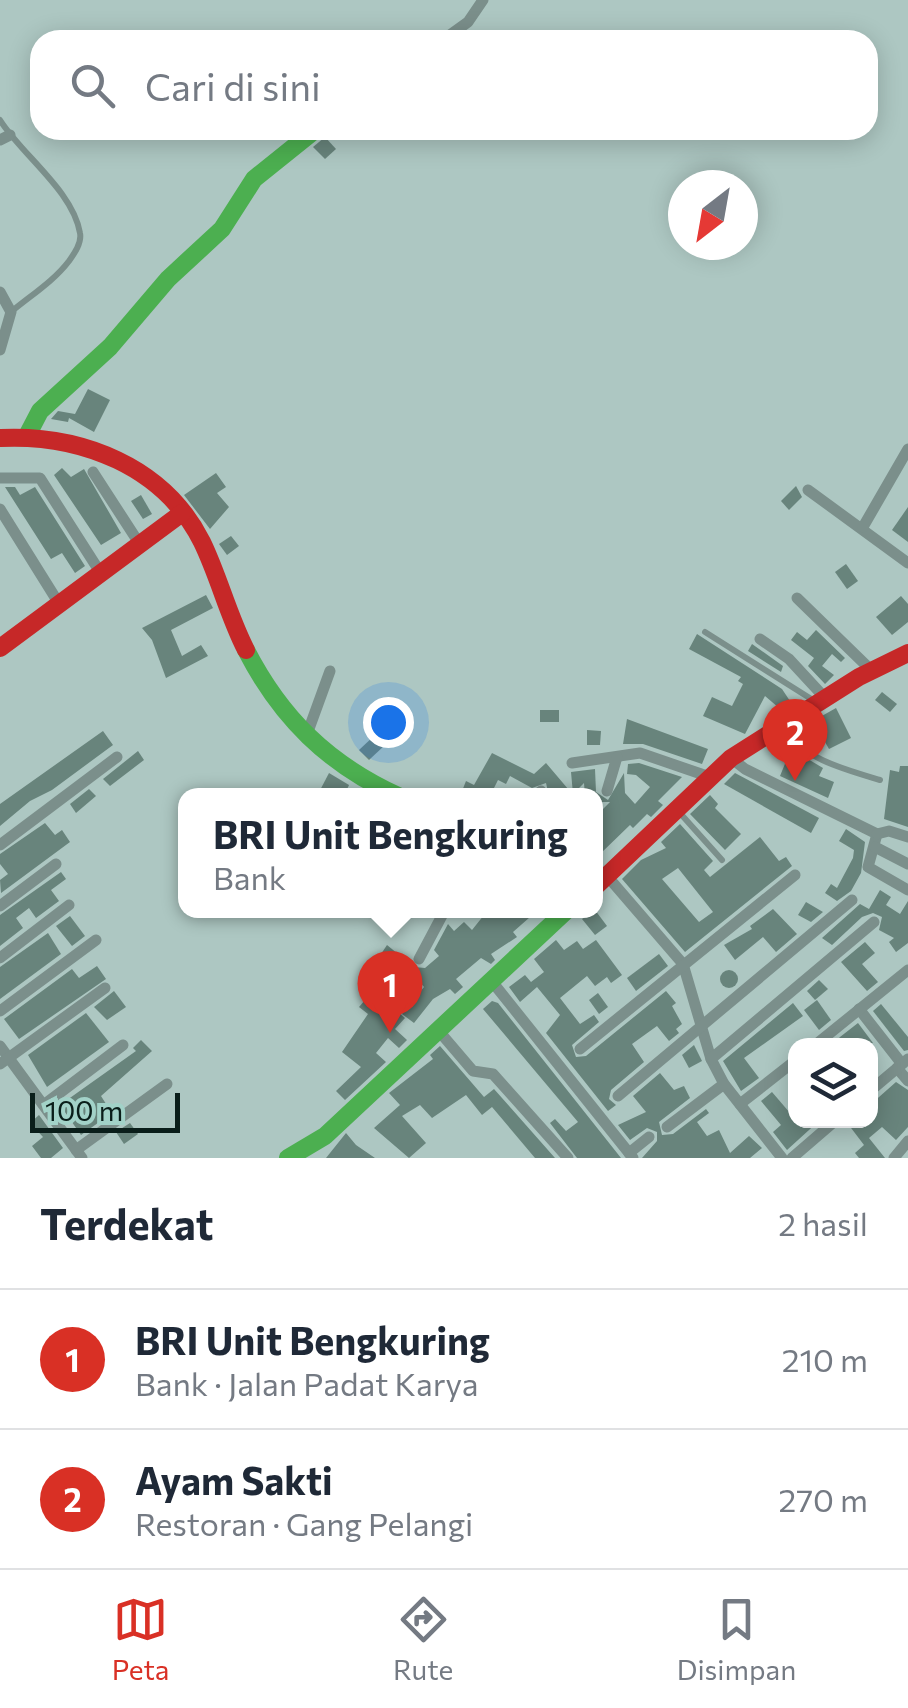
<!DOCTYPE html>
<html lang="id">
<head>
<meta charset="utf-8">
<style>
	body { margin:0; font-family:Commissioner,sans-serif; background:#f2f2f3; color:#1f2937 }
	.controls { position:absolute; right:30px; bottom:30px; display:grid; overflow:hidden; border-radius:20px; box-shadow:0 5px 25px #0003 }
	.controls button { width:90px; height:90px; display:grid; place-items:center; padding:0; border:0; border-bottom:2px solid #e0e1e3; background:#fff; color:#1f2937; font:50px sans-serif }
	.compass { position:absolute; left:668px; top:170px; width:90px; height:90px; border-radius:50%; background:#fff; box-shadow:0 5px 25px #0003; rotate:211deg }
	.scale { position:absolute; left:30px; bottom:25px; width:150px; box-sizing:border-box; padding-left:10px; border:5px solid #0a1e1a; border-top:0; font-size:28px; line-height:35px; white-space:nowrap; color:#0a1e1a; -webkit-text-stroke:8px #a2d2c8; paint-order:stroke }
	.you { position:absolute; left:388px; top:722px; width:35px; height:35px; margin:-25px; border:8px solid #fff; border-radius:50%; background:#1a73e8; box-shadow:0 0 0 15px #1a73e833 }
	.badge { display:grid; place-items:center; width:65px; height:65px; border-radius:50%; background:#d93025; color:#fff; font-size:32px; font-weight:700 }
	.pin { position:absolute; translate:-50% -82px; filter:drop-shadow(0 2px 5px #0008) }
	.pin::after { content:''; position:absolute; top:52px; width:35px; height:30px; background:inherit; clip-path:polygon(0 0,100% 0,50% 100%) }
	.popup { position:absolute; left:178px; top:788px; width:425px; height:130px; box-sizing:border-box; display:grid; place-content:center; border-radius:20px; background:#fff; filter:drop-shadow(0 2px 8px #0005); font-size:32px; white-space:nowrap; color:#747a83 }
	.popup b { font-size:38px; color:#1f2937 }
	.popup::after { content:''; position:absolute; left:50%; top:100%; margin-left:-20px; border:20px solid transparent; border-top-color:#fff }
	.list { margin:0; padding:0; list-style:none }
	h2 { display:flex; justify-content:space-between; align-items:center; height:130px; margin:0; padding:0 40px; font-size:42px }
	h2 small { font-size:32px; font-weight:400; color:#747a83 }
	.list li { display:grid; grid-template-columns:65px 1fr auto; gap:30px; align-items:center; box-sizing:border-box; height:140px; padding:0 40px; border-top:2px solid #e0e1e3 }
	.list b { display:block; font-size:38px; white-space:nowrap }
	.list p { margin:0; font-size:32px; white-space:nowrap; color:#747a83 }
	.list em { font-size:32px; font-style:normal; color:#747a83 }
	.icon { flex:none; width:55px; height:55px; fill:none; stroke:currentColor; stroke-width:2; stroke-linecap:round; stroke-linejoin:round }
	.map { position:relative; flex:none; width:908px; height:1158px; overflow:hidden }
	.search { position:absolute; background:#fff; box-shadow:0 5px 25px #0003; left:30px; right:30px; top:30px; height:110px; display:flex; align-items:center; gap:25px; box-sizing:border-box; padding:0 35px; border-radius:30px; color:#747a83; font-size:38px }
	.sheet { height:410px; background:#fff }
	nav { display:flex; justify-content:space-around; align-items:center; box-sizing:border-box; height:140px; border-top:2px solid #e0e1e3; background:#fff; font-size:28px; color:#747a83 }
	nav a { display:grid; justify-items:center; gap:5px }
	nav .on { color:#d93025 }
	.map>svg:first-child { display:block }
	.building { fill:#68847c; fill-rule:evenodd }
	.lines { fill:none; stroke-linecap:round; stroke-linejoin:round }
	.lane { stroke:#7b8f8b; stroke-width:6 }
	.street { stroke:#7b8f8b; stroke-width:11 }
	.fast { stroke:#4caf50; stroke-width:18 }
	.jam { stroke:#c62828; stroke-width:18 }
</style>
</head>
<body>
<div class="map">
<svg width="908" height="1158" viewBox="0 0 908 1158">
	<rect width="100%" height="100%" fill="#adc7c2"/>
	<g class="building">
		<polygon points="325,137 336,149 325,159 313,147"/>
		<polygon points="88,389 110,400 94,432 69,418 68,422 51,419 58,411 75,414"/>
		<polygon points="62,468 71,477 84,469 121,533 101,545 54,475"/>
		<polygon points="216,473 226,487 217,493 229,507 210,529 184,495"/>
		<polygon points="796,486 802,497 789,510 781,501"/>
		<polygon points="5,487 15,487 20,495 35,487 85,566 75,573 62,553 51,559"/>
		<polygon points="141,495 152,514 143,519 131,501"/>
		<polygon points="908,507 908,542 892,530"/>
		<polygon points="231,536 239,546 227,555 219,544"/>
		<polygon points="846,564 858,581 847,589 835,572"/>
		<polygon points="206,595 213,608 171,630 182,656 201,645 208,656 166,678 152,640 142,628"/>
		<polygon points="901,596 908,604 908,622 892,635 876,617"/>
		<polygon points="816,630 845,658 841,662 832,654 822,666 834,675 825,684 808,666 814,658 791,640 797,632 807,640"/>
		<polygon points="697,634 782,689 790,701 779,708 765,696 745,734 703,716 712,697 732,706 743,684 738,681 741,677 689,649"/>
		<polygon points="752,644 783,666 781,672 748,651"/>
		<polygon points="882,692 897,704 890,712 875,700"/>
		<polygon points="836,708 851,738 829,749 813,721"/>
		<rect x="540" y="710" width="19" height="12"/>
		<polygon points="627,719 708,749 702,764 643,744 623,744"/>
		<polygon points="587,730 601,731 600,745 587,745"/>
		<polygon points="103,731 113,745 52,790 30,801 0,826 0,804"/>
		<polygon points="375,735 385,745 369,760 359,750"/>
		<polygon points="791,749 823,768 819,776 834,782 828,798 780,776"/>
		<polygon points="138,751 144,760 110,786 103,779"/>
		<polygon points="492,753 534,774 546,763 574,796 549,796 546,783 532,788 510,776 506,784 498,780 490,796 460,796 466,781 474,785"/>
		<polygon points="639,763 682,777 658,801 663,805 651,817 647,814 633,828 630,825 599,855 595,851 595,817 610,802 595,802 595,796 585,796 584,783 573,794 571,772 595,769 596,792 608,800 624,773 625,793 635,804 650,787 636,775 627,774 628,764"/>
		<polygon points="900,766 908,766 908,827 884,819 890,770 899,772"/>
		<polygon points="329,773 349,785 344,796 317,796"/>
		<polygon points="735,773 819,818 811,833 724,784"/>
		<polygon points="89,789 96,796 76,813 70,804"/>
		<polygon points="710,795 718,804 715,808 741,834 725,850 690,814"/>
		<polygon points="45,823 55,835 62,830 70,842 1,893 0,880 8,874 0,864 0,854"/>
		<path d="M680 824 713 861 704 870 710 877 760 837 779 861 786 857 792 866 685 952 622 879 641 860 666 848 661 842ZM678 868 713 912 699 922 662 879Z"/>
		<polygon points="846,829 865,842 861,873 851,891 837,901 825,893 831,884 837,888 853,858 854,850 839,841"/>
		<polygon points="61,872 66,879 51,890 59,901 36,918 29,908 16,918 23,928 0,946 0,915"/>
		<polygon points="880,890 891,897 886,905 900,914 908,901 908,943 896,952 889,942 894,938 879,930 882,917 873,913 862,917 832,945 822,938 860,904 869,909"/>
		<polygon points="806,902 823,912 811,922 798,915"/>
		<polygon points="773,909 797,934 776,952 763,937 735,960 724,945 752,929 750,926"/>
		<polygon points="488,910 538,910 513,932 517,937 491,954 495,960 491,964 481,958 456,979 463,987 455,994 450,989 433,999 414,1023 402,1014 424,987 410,970 407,975 379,957 387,945 414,967 425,968 439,956 434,950 448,924 454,931 464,922 472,930"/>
		<polygon points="595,910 607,926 595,935 582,919"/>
		<polygon points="70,916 85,936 72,946 56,926"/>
		<polygon points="48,933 61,954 0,999 0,967"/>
		<polygon points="556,940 564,950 577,941 583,949 596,940 622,975 611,983 607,977 595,986 587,976 560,998 580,1024 594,1015 599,1022 572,1045 576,1057 586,1056 666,991 676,1003 672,1006 682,1024 676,1029 679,1033 669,1041 657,1026 632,1044 644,1062 611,1090 609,1099 616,1105 608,1111 546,1033 560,1015 537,987 520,1002 509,987 525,975 531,982 544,972 534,959"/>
		<polygon points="865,942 875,953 862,964 878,982 867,991 841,962"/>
		<polygon points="659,954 668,966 636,991 627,978"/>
		<polygon points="97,966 106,979 19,1039 4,1019 72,969 79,978"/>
		<circle cx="729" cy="979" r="9"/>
		<polygon points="819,980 828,989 815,1000 807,991"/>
		<polygon points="114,991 126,1007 107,1020 94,1007"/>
		<polygon points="373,991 405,1018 395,1029 407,1040 399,1048 388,1038 376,1053 386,1062 345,1100 336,1091 361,1067 342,1052 368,1014 359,1007"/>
		<polygon points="598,993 608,1007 599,1014 589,1000"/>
		<polygon points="817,1000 831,1020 819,1030 804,1010"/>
		<polygon points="492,1001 498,1003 621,1158 577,1158 550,1123 555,1119 566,1131 578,1122 483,1009"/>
		<polygon points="793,1003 803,1016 744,1058 759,1078 741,1091 723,1061"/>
		<polygon points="881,1004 908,1037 908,1050 904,1051 873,1011"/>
		<polygon points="86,1013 109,1042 47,1087 28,1055"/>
		<polygon points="858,1023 873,1043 831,1046 840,1037"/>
		<polygon points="141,1040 152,1051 101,1096 108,1107 98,1114 102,1120 81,1135 60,1105 136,1051 133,1048"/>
		<polygon points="694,1045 702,1061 689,1068 682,1055"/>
		<polygon points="440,1046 484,1097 494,1089 555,1158 535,1158 492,1107 482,1115 466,1095 432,1118 420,1105 402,1116 426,1143 409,1158 374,1128 400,1105 389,1093 433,1059 430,1055"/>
		<polygon points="660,1073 674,1090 684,1086 690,1098 659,1122 662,1135 673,1134 706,1109 709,1113 697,1122 707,1136 719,1130 730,1153 749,1136 762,1148 750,1158 642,1158 657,1141 657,1132 647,1128 630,1140 618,1125 646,1112 633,1096"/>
		<polygon points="896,1082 908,1090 908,1127 896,1140 882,1127 869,1138 885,1158 859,1158 855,1153 864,1145 845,1120 870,1120 870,1105"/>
		<polygon points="772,1092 796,1120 820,1120 787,1150 773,1132 781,1125 761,1101"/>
		<polygon points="39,1115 63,1148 51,1158 41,1158 32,1146 43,1137 30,1123"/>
		<polygon points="130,1123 138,1134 124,1144 116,1132"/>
		<polygon points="346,1133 356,1145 375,1158 326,1158"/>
	</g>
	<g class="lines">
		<g class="lane">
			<path d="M0 120C22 155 73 191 80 233 82 243 74 254 69 261 54 281 30 296 11 312"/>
			<polyline points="705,632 816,702"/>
			<path d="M779 728C805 759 843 769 880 780"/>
			<polyline points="679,812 722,860"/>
		</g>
		<g class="street">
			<polyline points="443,40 468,22 483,0"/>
			<polyline points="0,140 10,135"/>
			<polyline points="0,292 11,312 0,350"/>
			<polyline points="93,472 139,543"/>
			<polyline points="0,478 40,478 100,572"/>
			<polyline points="808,490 908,563"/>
			<polyline points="0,509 58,602"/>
			<polyline points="863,527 908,449"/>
			<polyline points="797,598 872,671"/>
			<polyline points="760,639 789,659 825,698"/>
			<polyline points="306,737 330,671"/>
			<polyline points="731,758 745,769 877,834 868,867 908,890"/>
			<polyline points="572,763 640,753 710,777"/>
			<polyline points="607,791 617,757"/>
			<polyline points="537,796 541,791"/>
			<polyline points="877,834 889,831 908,837"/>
			<polyline points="0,845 117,757"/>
			<polyline points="875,847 908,864"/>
			<polyline points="608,877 683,964 711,1059 724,1084 782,1158"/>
			<polyline points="0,906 56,864"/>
			<polyline points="0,958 69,905"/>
			<polyline points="419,959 445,910"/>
			<polyline points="490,979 633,1158"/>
			<polyline points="859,1009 902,1064"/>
			<polyline points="0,1011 96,940"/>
			<polyline points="438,1030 473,1071 493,1074 568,1158"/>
			<polyline points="0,1046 82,1158"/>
			<polyline points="814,1046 908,970"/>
			<polyline points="580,1049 795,875"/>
			<polyline points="711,1059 874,922"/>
			<polyline points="0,1064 105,988"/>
			<polyline points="897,1068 908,1081"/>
			<polyline points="870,1091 908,1059"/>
			<polyline points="618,1096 852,900"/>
			<polyline points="45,1104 123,1045"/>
			<polyline points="740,1104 796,1060"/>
			<polyline points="667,1127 724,1084"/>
			<polyline points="76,1150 167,1084"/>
			<polyline points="629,1153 649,1137"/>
			<polyline points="792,1158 836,1120"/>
			<polyline points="894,1158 908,1141"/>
		</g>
		<g class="fast">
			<polyline points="28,434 40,411 110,347 168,279 222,229 254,179 315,130"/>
			<path d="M246 650C281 718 328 764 398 796"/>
			<polyline points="288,1158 325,1136 567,910"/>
		</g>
		<g class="jam">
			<path d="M0 438C81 434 164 466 202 542 219 577 228 615 246 650"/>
			<polyline points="0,648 182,513"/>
			<polyline points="595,887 731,758 859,677 908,653"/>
		</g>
	</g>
</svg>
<div class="controls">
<button><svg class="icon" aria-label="layers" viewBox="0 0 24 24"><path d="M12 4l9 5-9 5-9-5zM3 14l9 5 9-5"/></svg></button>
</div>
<svg class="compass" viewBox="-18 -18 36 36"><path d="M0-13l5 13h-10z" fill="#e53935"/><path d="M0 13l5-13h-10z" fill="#747a83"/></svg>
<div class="scale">100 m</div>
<div class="you"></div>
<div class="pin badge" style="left:390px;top:1033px">1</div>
<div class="popup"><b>BRI Unit Bengkuring</b>Bank</div>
<div class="pin badge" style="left:795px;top:781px">2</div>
<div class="search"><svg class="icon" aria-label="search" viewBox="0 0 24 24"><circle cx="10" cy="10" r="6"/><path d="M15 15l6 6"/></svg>Cari di sini</div>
</div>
<section class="sheet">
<h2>Terdekat<small>2 hasil</small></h2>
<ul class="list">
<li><span class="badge">1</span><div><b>BRI Unit Bengkuring</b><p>Bank · Jalan Padat Karya</p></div><em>210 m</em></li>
<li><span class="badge">2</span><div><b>Ayam Sakti</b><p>Restoran · Gang Pelangi</p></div><em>270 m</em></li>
</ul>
</section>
<nav>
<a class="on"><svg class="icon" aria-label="map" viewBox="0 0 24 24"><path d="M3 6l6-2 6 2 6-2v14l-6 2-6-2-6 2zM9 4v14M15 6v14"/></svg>Peta</a>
<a><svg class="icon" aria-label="directions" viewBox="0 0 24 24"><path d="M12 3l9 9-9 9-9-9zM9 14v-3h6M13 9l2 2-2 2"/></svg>Rute</a>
<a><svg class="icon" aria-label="saved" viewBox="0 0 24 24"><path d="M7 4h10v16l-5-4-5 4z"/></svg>Disimpan</a>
</nav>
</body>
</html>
